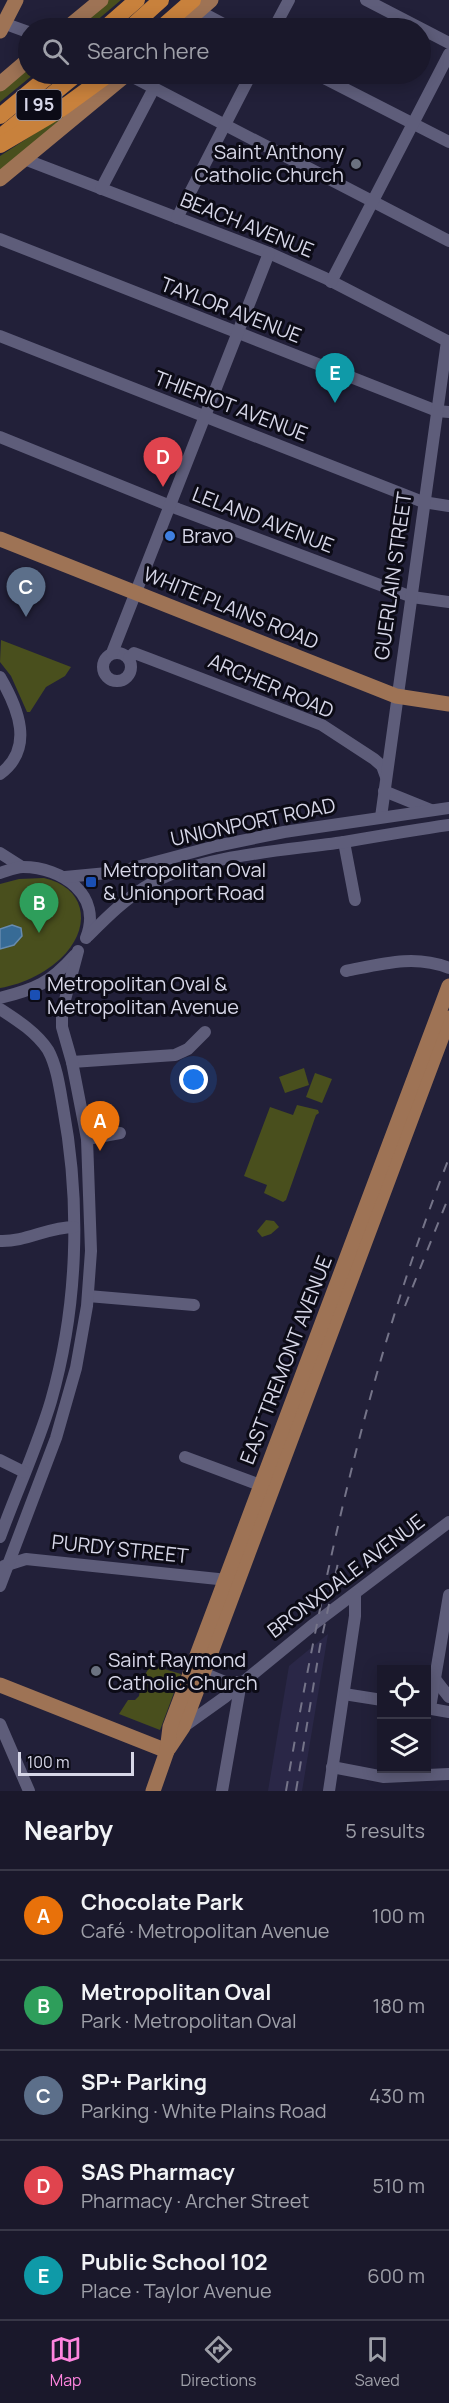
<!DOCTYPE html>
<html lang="en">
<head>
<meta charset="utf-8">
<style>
	body { margin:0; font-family:Manrope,sans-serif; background:#232133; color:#f1f3f6 }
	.controls { position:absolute; right:18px; bottom:18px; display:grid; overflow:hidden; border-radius:0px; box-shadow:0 3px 15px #0003 }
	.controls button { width:54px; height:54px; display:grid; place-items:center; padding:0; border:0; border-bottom:2px solid #383747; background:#1a182b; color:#f1f3f6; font:30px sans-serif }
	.scale { position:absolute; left:18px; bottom:15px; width:116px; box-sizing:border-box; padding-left:6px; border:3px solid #d7d7e8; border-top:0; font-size:16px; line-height:21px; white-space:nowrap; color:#d7d7e8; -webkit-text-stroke:4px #0c0b16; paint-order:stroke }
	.you { position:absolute; left:194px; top:1080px; width:21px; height:21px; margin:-15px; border:4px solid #fff; border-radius:50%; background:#1a73e8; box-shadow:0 0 0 9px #1a73e833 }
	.badge { display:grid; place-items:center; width:39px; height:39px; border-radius:50%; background:#ff85df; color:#fff; font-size:20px; font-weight:700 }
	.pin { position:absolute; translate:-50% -50px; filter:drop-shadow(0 2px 3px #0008) }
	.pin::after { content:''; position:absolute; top:32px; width:21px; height:18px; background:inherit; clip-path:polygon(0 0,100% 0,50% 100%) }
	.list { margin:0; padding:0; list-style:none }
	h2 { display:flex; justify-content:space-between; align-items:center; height:78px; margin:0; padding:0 24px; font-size:26px }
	h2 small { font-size:20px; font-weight:400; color:#9fa0a9 }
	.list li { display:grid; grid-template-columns:39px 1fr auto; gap:18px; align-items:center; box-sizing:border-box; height:90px; padding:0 24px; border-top:2px solid #383747 }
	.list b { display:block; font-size:22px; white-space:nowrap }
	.list p { margin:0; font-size:20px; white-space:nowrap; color:#9fa0a9 }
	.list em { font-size:20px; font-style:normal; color:#9fa0a9 }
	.icon { flex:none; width:33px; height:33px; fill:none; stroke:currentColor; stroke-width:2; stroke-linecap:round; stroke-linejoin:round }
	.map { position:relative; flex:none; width:449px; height:1791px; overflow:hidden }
	.search { position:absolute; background:#1a182b; box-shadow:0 3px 15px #0003; left:18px; right:18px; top:18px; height:66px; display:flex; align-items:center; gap:15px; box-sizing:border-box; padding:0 21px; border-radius:33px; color:#9fa0a9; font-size:22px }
	.sheet { height:528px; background:#1a182b }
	nav { display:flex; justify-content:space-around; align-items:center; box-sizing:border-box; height:84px; border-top:2px solid #383747; background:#1a182b; font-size:16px; color:#9fa0a9 }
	nav a { display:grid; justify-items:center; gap:3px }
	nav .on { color:#ff85df }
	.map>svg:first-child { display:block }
	.built { fill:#2a2747 }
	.green { fill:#494f1d }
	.water { fill:#376b96; stroke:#678baf; stroke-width:1.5 }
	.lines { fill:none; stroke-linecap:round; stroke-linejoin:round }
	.minor { stroke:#5e5d7a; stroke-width:12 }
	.major { stroke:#9e7355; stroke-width:15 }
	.highway { stroke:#c8813c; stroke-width:16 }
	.rail { stroke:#757489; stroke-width:2; stroke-dasharray:10 10; stroke-linecap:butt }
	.worship-dot { fill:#6b7280; stroke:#0c0b16; stroke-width:2 }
	.shop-dot { fill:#3f7fe0; stroke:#0c0b16; stroke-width:2 }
	.transit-dot { fill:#1a4fb4; stroke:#0c0b16; stroke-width:2 }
	.labels { text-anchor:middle; stroke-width:6; stroke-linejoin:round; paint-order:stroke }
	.shield { fill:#0c0b16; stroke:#9a9aa9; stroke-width:1.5 }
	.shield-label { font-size:18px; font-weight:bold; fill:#d7d7e8 }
	.poi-label { font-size:20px; fill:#d7d7e8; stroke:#0c0b16; text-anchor:start }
	.street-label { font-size:20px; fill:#d7d7e8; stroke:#0c0b16 }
</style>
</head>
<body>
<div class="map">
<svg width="449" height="1791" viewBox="0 0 449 1791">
	<rect width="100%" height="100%" fill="#222039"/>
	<polygon class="built" points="328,1634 302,1791 268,1791 289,1666"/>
	<g class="green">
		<polygon points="108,0 121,0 88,28 73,28"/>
		<polygon points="28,66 28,74 34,74 0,102 0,89"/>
		<polygon points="82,103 0,171 0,156"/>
		<polygon points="1,640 71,667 65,676 46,687 30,712 27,712 11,676 0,662"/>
		<path d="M44 878C84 887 92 923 66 953 50 971 24 984 0 988V884L19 879Z"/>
		<polygon points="304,1068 309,1085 285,1093 279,1077"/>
		<polygon points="315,1073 332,1079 322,1103 306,1097"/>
		<polygon points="297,1105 318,1110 319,1113 316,1115 286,1200 283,1202 264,1193 267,1185 244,1176 270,1107 293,1115"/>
		<polygon points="266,1220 274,1221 279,1227 271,1234 262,1237 257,1231"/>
		<polygon points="151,1665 181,1674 160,1730 119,1714 128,1700 135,1700 139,1696 140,1690 137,1687"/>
	</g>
	<polygon class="water" points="12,925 21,928 22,936 14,945 0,949 0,929"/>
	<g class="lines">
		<g class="minor">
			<polyline points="366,0 449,43"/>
			<polyline points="199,11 231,28"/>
			<polyline points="0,22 28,32"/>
			<polyline points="274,28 289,0"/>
			<polyline points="127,74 449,241"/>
			<polyline points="316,74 449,142"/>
			<polyline points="24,159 269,253 325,278 449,342"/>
			<polyline points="101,189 154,88"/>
			<polyline points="177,218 251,74"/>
			<polyline points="0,239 437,411 449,412"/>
			<polyline points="331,282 449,54"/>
			<polyline points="0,336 423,502 449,506"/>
			<polyline points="0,437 178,509 412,597 449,602"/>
			<circle cx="117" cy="667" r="14"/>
			<polyline points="112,653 269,253"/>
			<polyline points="129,658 134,653 150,659 322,725 374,759 382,766 386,777"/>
			<path d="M0 677C18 708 35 748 0 774"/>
			<polyline points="384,791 431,810"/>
			<polyline points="381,817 447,341"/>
			<polyline points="344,842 355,900"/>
			<polyline points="0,853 22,867"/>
			<path d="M0 873C7 871 15 867 23 867 62 867 103 895 86 938"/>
			<polyline points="65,877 118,872 216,846 284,832 449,808"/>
			<path d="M88 936C108 916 127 897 152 883 206 854 284 851 344 842 379 836 414 830 449 825"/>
			<path d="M346 971C381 964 415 954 449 968"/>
			<path d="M0 998C36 989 50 983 75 955"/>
			<path d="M0 1009C17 1020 36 1032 48 1050 57 1066 60 1090 63 1107 81 1204 78 1306 51 1401 38 1445 16 1493 0 1537"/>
			<polyline points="72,1062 175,1055 188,1049 205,1032"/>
			<polyline points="87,1139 120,1133"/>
			<path d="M0 1241C26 1242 48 1227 74 1227"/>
			<polyline points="88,1296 194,1305"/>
			<polyline points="185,1457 268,1488"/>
			<polyline points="0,1460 24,1472"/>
			<polyline points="4,1566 26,1559 218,1579 232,1584"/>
			<polyline points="0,1586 56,1438 76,1368 87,1306 91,1251 87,1139 72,1062 62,1027 62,1011 78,951"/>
			<polyline points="196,1670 225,1682 241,1682"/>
			<polyline points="435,1679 449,1697"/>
			<polyline points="344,1694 382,1700"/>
			<polyline points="426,1708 449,1712"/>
			<polyline points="430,1708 449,1595"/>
			<polyline points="0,1724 29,1791"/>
			<polyline points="183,1727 225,1697 314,1624 449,1522"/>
			<polyline points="332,1767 384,1777 449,1774"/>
			<polyline points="222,1791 241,1682"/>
			<polyline points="329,1791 355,1616 355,1594"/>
		</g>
		<g class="major">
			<polyline points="67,28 101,0"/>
			<polyline points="179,28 211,0"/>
			<polyline points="0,31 16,0"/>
			<polyline points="0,84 28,60"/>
			<polyline points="0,179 127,74"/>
			<polyline points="0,539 396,696 449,704"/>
			<polyline points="0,1685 167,1751"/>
			<polyline points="169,1748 183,1727 449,1018"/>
			<polyline points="153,1791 167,1751 170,1727 449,986"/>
		</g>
		<g class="highway">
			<polyline points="105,28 137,0"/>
			<polyline points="130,28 161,0"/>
			<polyline points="161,28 193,0"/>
			<polyline points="0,116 51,74"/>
			<polyline points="5,133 77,74"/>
			<polyline points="0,145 61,109 109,74"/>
		</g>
		<g class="rail">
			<polyline points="405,1306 449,1196"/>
			<path d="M286 1791C323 1575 369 1362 449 1158"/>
			<polyline points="296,1791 320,1646 339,1558"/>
		</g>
	</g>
	<g class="worship-dot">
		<circle cx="356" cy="164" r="6"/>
		<circle cx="96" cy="1671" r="6"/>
	</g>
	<circle class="shop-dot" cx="170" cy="536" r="6"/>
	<g class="transit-dot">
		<rect x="85" y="876" width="12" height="12" rx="3"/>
		<rect x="29" y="989" width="12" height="12" rx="3"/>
	</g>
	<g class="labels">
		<rect class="shield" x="16.5" y="90" width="45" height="30" rx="4.5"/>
		<g class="shield-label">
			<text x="39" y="111">I 95</text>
		</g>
		<g class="poi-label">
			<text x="344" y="159" text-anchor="end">Saint Anthony<tspan x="344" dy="23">Catholic Church</tspan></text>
			<text x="182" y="543">Bravo</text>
			<text x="103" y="877">Metropolitan Oval<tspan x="103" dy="23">&amp; Unionport Road</tspan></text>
			<text x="47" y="991">Metropolitan Oval &amp;<tspan x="47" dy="23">Metropolitan Avenue</tspan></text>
			<text x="108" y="1667">Saint Raymond<tspan x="108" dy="23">Catholic Church</tspan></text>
		</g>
		<g class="street-label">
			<text transform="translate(247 225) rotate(22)" y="7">BEACH AVENUE</text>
			<text transform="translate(231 310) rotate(21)" y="7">TAYLOR AVENUE</text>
			<text transform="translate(231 406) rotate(21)" y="7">THIERIOT AVENUE</text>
			<text transform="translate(263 520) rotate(21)" y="7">LELAND AVENUE</text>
			<text transform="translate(393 576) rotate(-82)" y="7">GUERLAIN STREET</text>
			<text transform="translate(231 608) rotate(22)" y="7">WHITE PLAINS ROAD</text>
			<text transform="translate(271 686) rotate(23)" y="7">ARCHER ROAD</text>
			<text transform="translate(253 822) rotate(-12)" y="7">UNIONPORT ROAD</text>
			<text transform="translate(286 1360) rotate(-69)" y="7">EAST TREMONT AVENUE</text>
			<text transform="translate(120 1549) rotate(6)" y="7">PURDY STREET</text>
			<text transform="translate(346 1576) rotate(-37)" y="7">BRONXDALE AVENUE</text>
		</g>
	</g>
</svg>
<div class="controls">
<button><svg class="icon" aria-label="locate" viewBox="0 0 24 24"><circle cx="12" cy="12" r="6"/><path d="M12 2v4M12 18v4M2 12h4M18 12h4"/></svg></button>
<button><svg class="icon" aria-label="layers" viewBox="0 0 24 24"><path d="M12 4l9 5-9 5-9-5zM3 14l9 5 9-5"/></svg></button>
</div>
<div class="scale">100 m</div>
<div class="you"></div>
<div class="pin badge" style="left:100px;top:1151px;background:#e8710a">A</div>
<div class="pin badge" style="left:39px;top:933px;background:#2e9e5b">B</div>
<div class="pin badge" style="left:26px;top:617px;background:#5c6f8a">C</div>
<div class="pin badge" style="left:163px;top:487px;background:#e0444e">D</div>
<div class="pin badge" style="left:335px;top:403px;background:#0f9aa8">E</div>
<div class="search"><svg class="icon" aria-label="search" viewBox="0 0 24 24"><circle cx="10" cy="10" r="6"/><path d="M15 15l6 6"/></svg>Search here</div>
</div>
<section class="sheet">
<h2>Nearby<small>5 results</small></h2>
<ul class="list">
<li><span class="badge" style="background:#e8710a">A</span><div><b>Chocolate Park</b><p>Café · Metropolitan Avenue</p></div><em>100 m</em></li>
<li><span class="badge" style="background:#2e9e5b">B</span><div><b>Metropolitan Oval</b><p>Park · Metropolitan Oval</p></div><em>180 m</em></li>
<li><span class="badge" style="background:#5c6f8a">C</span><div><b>SP+ Parking</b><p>Parking · White Plains Road</p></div><em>430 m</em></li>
<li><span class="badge" style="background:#e0444e">D</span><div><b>SAS Pharmacy</b><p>Pharmacy · Archer Street</p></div><em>510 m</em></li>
<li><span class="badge" style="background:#0f9aa8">E</span><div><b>Public School 102</b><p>Place · Taylor Avenue</p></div><em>600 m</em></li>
</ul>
</section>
<nav>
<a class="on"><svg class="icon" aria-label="map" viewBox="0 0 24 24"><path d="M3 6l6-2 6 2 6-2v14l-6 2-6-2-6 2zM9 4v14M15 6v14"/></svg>Map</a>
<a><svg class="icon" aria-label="directions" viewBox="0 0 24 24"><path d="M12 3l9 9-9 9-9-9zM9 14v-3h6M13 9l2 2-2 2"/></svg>Directions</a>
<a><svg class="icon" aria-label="saved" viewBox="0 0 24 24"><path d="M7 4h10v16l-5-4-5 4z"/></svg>Saved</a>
</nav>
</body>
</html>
